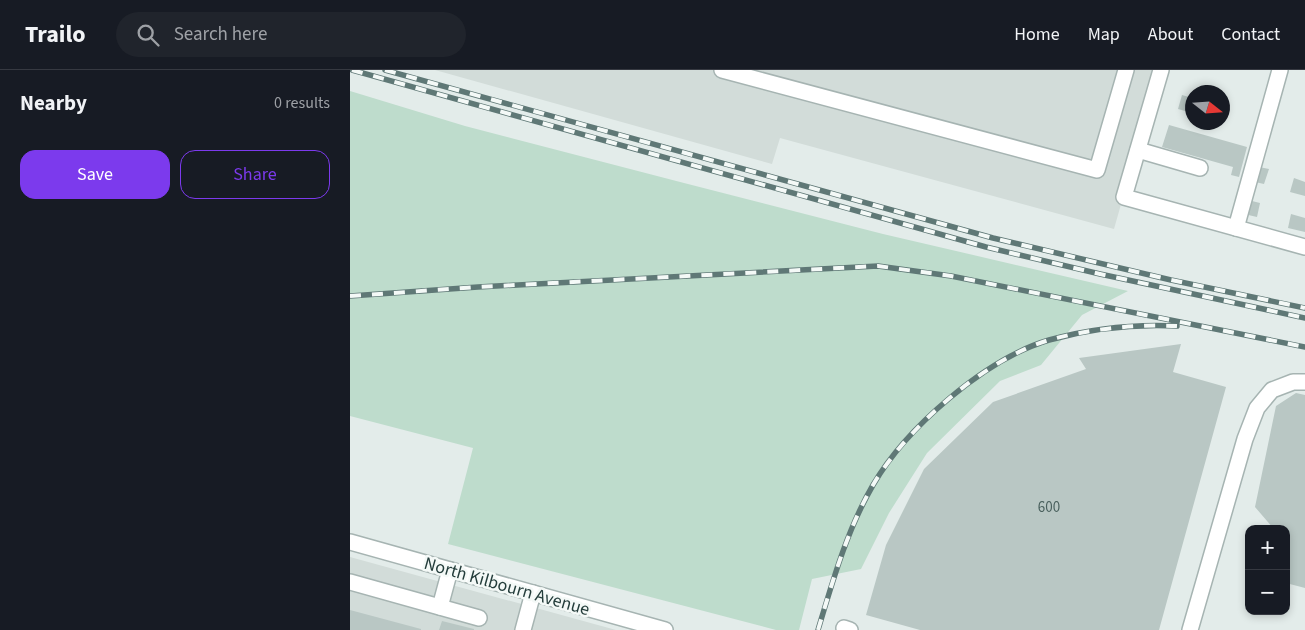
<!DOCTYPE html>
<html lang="en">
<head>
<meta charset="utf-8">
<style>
	body { margin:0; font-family:"Source Sans 3",sans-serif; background:#20242c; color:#f1f3f6 }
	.controls { position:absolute; right:15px; bottom:15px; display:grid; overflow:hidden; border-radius:10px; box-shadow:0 2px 8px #0003 }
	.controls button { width:45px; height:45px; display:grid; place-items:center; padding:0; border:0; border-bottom:1px solid #363941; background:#171b24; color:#f1f3f6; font:25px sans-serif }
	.compass { position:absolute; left:835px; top:15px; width:45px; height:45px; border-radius:50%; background:#171b24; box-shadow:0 2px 8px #0003; rotate:107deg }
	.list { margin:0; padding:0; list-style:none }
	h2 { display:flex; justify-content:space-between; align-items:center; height:65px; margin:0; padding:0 20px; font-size:21px }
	h2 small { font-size:16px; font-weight:400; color:#9ea1a6 }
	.actions { display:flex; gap:10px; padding:15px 20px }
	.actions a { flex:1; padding:11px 0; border:1px solid #7c3aed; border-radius:15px; text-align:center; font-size:18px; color:#7c3aed }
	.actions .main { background:#7c3aed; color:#fff }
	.icon { flex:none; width:28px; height:28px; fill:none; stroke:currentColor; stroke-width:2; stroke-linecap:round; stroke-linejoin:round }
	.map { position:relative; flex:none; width:955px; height:560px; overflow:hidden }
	header { display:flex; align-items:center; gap:30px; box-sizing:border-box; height:70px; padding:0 25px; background:#171b24; border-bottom:1px solid #363941 }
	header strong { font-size:24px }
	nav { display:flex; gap:28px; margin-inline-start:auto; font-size:18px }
	.search { width:350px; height:45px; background:#20242c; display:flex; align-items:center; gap:12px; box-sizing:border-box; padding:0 18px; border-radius:28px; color:#9ea1a6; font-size:19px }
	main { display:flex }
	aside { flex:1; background:#171b24 }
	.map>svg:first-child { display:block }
	.built { fill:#d2dcd9 }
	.green { fill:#bedccc }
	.building { fill:#b9c7c4 }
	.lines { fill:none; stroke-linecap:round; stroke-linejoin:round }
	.minor-casing { stroke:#a6b4b2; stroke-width:18 }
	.minor { stroke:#fff; stroke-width:15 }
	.rail-casing { stroke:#5f7876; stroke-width:5.5 }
	.rail { stroke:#f4f9f7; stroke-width:4; stroke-dasharray:11; stroke-linecap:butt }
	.labels { text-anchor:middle; stroke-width:5; stroke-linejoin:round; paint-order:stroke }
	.number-label { font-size:15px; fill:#49605d }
	.street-label { font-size:18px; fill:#243d3b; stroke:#f4f9f7 }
</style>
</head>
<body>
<header>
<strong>Trailo</strong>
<div class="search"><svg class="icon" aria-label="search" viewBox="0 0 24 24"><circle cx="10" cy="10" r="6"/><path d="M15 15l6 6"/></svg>Search here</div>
<nav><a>Home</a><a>Map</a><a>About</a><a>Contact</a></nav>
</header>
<main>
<aside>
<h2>Nearby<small>0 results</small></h2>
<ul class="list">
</ul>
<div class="actions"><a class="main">Save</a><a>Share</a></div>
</aside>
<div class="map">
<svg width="955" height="560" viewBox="0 0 955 560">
	<rect width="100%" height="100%" fill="#e3ecea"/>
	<g class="built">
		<polygon points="85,0 809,0 764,159 430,68 422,94"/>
		<polygon points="0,487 266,560 0,560"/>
	</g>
	<polygon class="green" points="0,21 115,56 334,113 533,164 778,221 732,245 691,295 650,311 577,383 539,443 511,499 462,509 449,560 426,560 98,474 123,378 0,346"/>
	<g class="building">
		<polygon points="832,25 842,28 842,43 828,39"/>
		<polygon points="819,55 897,77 889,107 881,105 883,97 812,77"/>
		<polygon points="909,97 919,99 914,114 905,112"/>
		<polygon points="944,108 955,112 955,126 940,122"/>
		<polygon points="898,130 910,133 907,147 894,144"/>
		<polygon points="941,144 955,148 955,162 938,158"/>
		<polygon points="831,274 823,302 876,317 809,560 570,560 516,545 536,475 574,399 643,332 736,299 729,288"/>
		<polygon points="946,323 955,325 955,518 936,513 936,459 924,459 905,437 926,336"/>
		<polygon points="0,540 71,559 71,560 0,560"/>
		<polygon points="92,551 124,559 124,560 89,560"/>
	</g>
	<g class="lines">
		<defs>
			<g id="minor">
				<polyline points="372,0 747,100 776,0"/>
				<polyline points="811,0 774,127 955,177"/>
				<polyline points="788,80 850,98"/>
				<polyline points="886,158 930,0"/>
				<polyline points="0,472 315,560"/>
				<polyline points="0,512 129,548"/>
				<polyline points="90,537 100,500"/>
				<polyline points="494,558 500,560"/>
				<polyline points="173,560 183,523"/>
				<polyline points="840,560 895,369 907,338 922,320 943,312 955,312"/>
			</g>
		</defs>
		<use href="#minor" class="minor-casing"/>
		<use href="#minor" class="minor"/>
		<defs>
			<g id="rail">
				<polyline points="2,0 636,177 750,204 955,248"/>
				<polyline points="35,0 643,168 821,210 955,238"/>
				<polyline points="0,226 128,217 528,196 601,206 955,277"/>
				<path d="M468 560C483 510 497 460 523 415 556 358 635 289 699 270 739 259 785 254 827 256"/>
			</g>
		</defs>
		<use href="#rail" class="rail-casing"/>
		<use href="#rail" class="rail"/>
	</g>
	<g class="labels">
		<g class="number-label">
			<text x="699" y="442">600</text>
		</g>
		<g class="street-label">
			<text transform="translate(157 516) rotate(16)" y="6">North Kilbourn Avenue</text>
		</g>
	</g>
</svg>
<div class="controls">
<button>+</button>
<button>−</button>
</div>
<svg class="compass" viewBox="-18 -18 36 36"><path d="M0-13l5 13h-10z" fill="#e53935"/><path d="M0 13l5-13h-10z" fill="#9ea1a6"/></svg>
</div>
</main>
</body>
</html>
